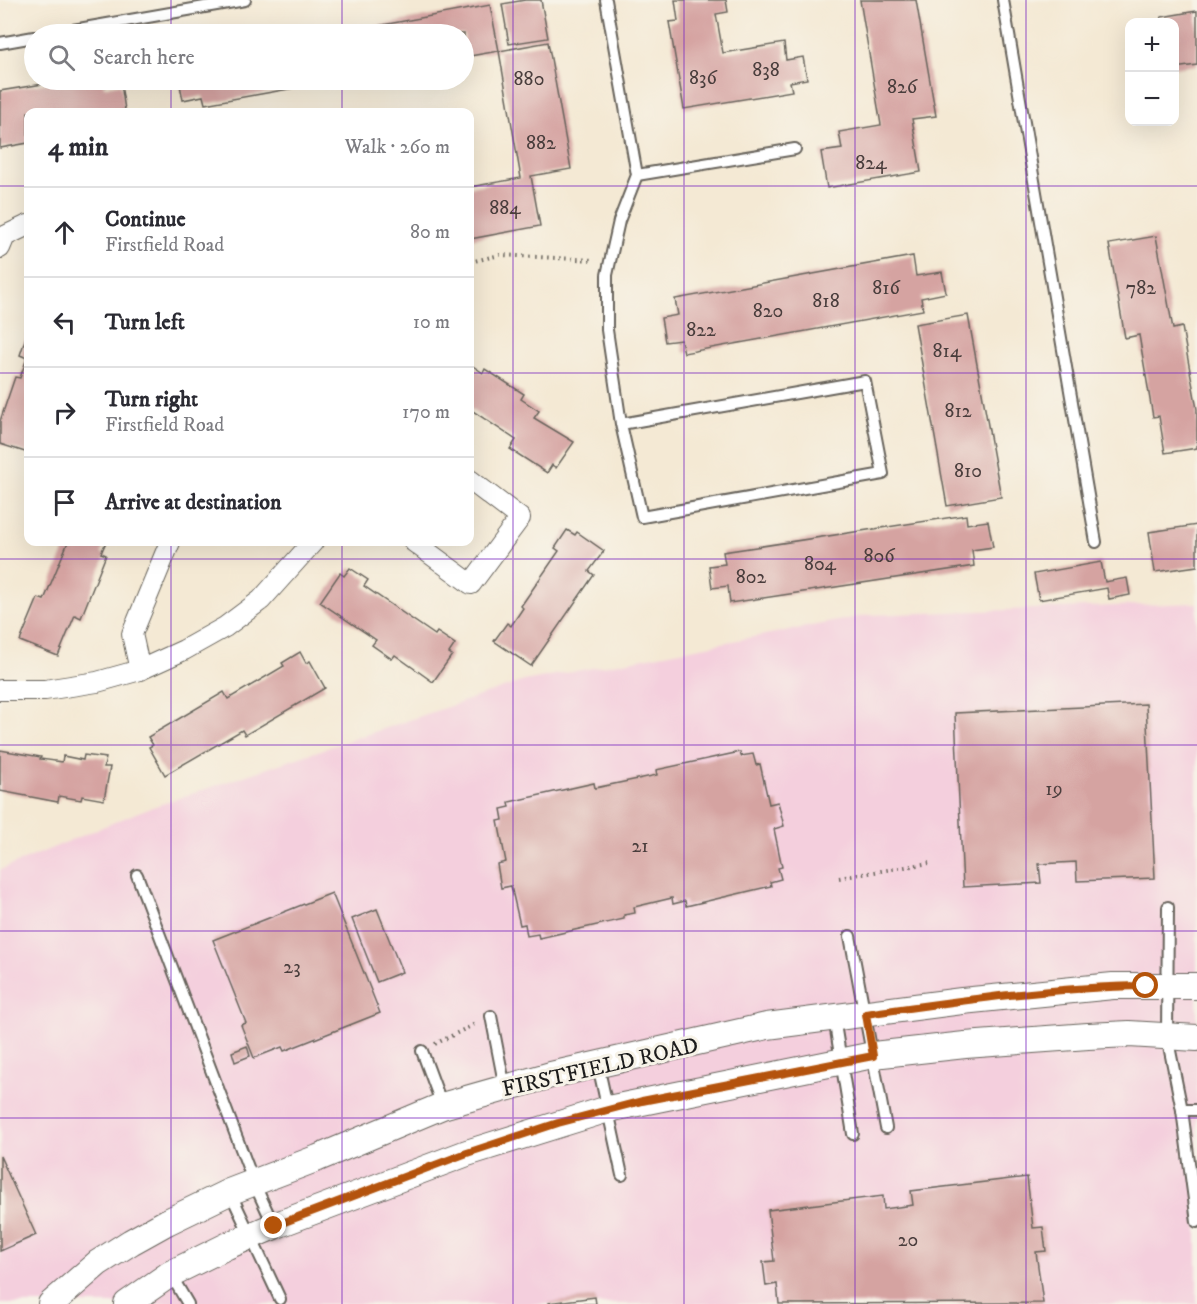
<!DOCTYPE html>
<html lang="en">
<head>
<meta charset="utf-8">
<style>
	body { margin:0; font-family:"IM FELL DW Pica",serif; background:#f2f2f3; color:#2b2b33 }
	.controls { position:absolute; right:18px; top:18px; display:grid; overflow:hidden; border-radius:12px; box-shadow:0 6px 24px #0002 }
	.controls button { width:54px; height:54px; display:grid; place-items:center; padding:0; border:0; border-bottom:2px solid #e1e1e2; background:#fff; color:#2b2b33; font:30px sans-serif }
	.stop { position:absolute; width:18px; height:18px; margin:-14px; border:4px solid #b45309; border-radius:50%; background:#fff }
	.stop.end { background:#b45309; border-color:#fff; box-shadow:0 2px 6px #0008 }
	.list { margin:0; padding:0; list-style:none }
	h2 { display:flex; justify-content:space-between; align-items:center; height:78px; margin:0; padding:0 24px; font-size:26px }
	h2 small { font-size:20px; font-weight:400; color:#7c7c81 }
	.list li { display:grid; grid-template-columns:39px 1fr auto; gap:18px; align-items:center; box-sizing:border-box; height:90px; padding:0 24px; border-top:2px solid #e1e1e2 }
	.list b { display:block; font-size:22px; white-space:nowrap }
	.list p { margin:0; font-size:20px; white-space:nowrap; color:#7c7c81 }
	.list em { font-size:20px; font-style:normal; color:#7c7c81 }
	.icon { flex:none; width:33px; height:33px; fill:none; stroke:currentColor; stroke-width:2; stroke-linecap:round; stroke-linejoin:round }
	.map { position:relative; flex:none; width:1197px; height:1304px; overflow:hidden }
	.search { position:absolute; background:#fff; box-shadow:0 6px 24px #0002; left:24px; top:24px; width:450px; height:66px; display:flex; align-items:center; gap:15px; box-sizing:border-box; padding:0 21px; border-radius:33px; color:#7c7c81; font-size:22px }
	.panel { position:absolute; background:#fff; box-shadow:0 6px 24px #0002; left:24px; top:108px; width:450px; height:438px; border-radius:12px }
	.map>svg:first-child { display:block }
	.built { fill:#f4cfdd }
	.building { fill:#d5a3a1 }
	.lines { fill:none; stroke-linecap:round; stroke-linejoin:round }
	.service-casing { stroke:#68645c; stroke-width:14 }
	.minor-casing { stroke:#68645c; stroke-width:22 }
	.tertiary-casing { stroke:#68645c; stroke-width:28 }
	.path { stroke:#68645c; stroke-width:4; stroke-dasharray:1.5 4.5; stroke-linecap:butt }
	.service { stroke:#fff; stroke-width:10 }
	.minor { stroke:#fff; stroke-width:20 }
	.tertiary { stroke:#fff; stroke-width:26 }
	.route { stroke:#b45309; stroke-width:8 }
	.grid { fill:none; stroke:#7b2cbf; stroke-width:1.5; stroke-opacity:0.55 }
	.labels { text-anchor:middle; stroke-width:6; stroke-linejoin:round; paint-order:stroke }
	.number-label { font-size:20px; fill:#4a3e3d }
	.street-label { font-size:22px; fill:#1c1c1c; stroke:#f7f3e8 }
</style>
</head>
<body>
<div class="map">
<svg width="1197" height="1304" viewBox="0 0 1197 1304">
	<rect width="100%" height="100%" fill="#f7f3e8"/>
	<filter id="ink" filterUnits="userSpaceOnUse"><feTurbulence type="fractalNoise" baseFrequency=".0167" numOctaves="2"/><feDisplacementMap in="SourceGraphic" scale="12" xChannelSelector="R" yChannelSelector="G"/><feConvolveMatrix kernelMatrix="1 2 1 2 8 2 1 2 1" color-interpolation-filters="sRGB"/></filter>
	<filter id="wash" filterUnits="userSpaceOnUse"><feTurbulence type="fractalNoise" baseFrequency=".008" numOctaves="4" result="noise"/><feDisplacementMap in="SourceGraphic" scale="24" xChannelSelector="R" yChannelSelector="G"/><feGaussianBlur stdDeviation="1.35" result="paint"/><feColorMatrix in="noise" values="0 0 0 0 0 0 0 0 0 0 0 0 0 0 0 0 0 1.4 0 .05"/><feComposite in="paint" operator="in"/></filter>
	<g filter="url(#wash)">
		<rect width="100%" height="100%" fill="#f4e9d4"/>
		<polygon class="built" points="1197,603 1197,1304 0,1304 0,870 141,811 524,681 869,615"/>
		<g id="blocks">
			<g class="building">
				<polygon points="525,0 541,0 548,38 509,44 502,4"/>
				<polygon points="675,0 726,0 728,12 716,14 723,53 784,43 786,60 803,57 807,79 790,82 792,91 684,109 669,22 678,21"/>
				<polygon points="860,0 916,0 936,116 912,119 921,172 827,188 821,152 842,149 839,132 881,125"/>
				<polygon points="490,5 499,51 464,57 464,34 334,34"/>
				<polygon points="1197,11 1197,65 1174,68 1174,22 1162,22 1161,17"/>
				<polygon points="548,42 571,169 531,176 540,226 470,239 470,187 521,178 499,51"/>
				<polygon points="68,80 103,80 104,87 121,84 125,110 113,112 28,112 28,143 0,148 0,91"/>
				<polygon points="179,80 333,80 333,81 205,104 203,96 183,100"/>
				<polygon points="1156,236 1173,329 1182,327 1197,409 1197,448 1165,453 1159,416 1153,417 1139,335 1125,338 1109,244"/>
				<polygon points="913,256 916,276 942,272 946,293 921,298 923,310 684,353 681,340 665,342 661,318 678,315 675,299"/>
				<polygon points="968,315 1001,497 947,506 915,324"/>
				<polygon points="28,331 28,453 0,444 0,421 15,377 20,378 27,358 20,355"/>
				<polygon points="470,364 483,373 485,369 524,394 521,399 539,411 534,418 574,442 556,468 552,465 547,473 510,449 516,440 470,409"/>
				<polygon points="966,515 967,524 988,521 993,547 972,550 974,566 730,603 728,586 712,588 709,566 725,564 723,552"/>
				<polygon points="1197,525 1197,566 1155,572 1149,532"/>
				<polygon points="567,530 575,535 577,532 604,551 589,571 594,575 531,666 494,641 507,623 511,626 523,608 521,606 559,551 555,548"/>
				<polygon points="68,542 106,542 101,553 106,555 81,618 75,615 58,656 20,641 38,598 44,600"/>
				<polygon points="1101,562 1105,582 1127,578 1130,595 1109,599 1107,588 1039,600 1034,574"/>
				<polygon points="350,568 368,580 364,586 435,635 437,632 455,644 449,653 452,655 433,682 395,655 392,659 372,645 376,640 320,602 340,573 344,576"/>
				<polygon points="300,652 306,663 310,661 325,688 245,735 242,730 165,775 149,747 153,745 148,737 224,692 228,699 284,666 282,663"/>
				<polygon points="1146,704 1155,878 1077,881 1076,862 1039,864 1041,883 963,887 955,713"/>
				<polygon points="0,750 41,757 40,759 62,762 63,756 83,760 84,755 106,758 104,767 110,767 104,800 82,796 81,800 59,796 58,802 0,791"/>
				<polygon points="740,752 741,756 753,754 756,765 760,764 769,804 778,802 784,826 774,829 782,867 778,868 781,879 770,882 771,886 686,906 685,901 673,904 672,898 634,907 635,913 624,915 624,919 539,938 538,934 527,936 525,924 520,925 511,886 501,888 497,864 506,862 498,821 503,820 501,809 510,807 509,802 594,783 595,788 657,775 656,770"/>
				<polygon points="332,893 380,1013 284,1051 282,1047 254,1058 241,1025 246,1023 213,940"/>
				<polygon points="377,909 402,972 377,982 352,919"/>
				<polygon points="247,1046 250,1056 235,1062 232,1052"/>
				<polygon points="0,1156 36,1235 0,1251"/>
				<polygon points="1027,1177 1033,1228 1043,1227 1046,1251 1036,1252 1043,1303 779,1304 777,1284 766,1286 763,1262 774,1261 768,1210 883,1196 884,1209 913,1205 911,1191"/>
				<polygon points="595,1297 596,1304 549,1304 549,1303"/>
			</g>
		</g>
	</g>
	<g filter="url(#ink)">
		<use href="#blocks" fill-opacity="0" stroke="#68645c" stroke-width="1.5"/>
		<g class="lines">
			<defs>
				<g id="service">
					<polyline points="606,0 637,175 619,221 607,275 607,330 621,424 642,517 883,474 865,381 621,424"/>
					<polyline points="1003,0 1096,542"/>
					<polyline points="50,34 245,0"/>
					<polyline points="0,43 34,37"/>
					<polyline points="637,175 795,149"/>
					<polyline points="137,875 254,1183 274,1226"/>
					<polyline points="1168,907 1167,1036 1182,1110 1197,1222"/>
					<polyline points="850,936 886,1128"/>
					<polyline points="491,1016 505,1088"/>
					<polyline points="834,1018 853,1134"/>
					<polyline points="422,1051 442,1105"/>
					<polyline points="598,1065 622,1175"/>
					<polyline points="1182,1110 1197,1110"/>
					<polyline points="230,1192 280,1299"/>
					<polyline points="171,1275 188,1304"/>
				</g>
				<g id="minor">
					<polyline points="0,248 5,236 28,225"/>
					<polyline points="414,542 471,584 520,518 470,480"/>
					<polyline points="140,670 132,634 170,542"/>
					<polyline points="0,690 45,690 97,682 140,670 184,650 225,627 261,600 313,542"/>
				</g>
				<g id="tertiary">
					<polyline points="51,1304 98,1263 131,1242 167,1222 229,1192 318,1158 442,1106 551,1075 767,1026 962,1001 1113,986 1197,986"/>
					<polyline points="127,1304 170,1274 227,1246 274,1226 467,1153 608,1109 873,1055 965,1045 1088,1036 1129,1034 1197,1038"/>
				</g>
			</defs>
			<use href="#service" class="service-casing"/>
			<use href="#minor" class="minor-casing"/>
			<use href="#tertiary" class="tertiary-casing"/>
			<g class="path">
				<polyline points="470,262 500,255 594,260"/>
				<polyline points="839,878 929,863"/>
				<polyline points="435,1044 477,1023"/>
			</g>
			<use href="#service" class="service"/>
			<use href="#minor" class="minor"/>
			<use href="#tertiary" class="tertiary"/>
		</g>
	</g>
	<g class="lines" filter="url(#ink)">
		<path class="route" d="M274 1226 467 1153 558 1123 642 1101 873 1056 866 1014C958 1001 1053 987 1146 986"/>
	</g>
	<path class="grid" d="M171 0V34M342 0V34M513 0V1304M684 0V1304M855 0V1304M1026 0V1304M171 80V112M342 80V112M0 186H28M470 186H1197M0 373H28M470 373H1197M171 542V1304M342 542V1304M0 559H1197M0 745H1197M0 931H1197M0 1118H1197"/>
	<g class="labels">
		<g class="number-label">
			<text x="766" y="76">838</text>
			<text x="703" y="84">836</text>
			<text x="529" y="85">880</text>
			<text x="902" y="93">826</text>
			<text x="541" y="149">882</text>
			<text x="871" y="169">824</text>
			<text x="505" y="214">884</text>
			<text x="886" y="294">816</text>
			<text x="1141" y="294">782</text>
			<text x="826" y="307">818</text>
			<text x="768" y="317">820</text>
			<text x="701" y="336">822</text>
			<text x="947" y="357">814</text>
			<text x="958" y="417">812</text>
			<text x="968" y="477">810</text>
			<text x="879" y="562">806</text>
			<text x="820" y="570">804</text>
			<text x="751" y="583">802</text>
			<text x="1054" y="795">19</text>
			<text x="640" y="852">21</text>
			<text x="292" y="973">23</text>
			<text x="908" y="1246">20</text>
		</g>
		<g class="street-label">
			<text transform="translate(600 1066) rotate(-13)" y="8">FIRSTFIELD ROAD</text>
		</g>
	</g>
</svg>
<div class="controls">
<button>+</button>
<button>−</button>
</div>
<div class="stop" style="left:1146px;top:986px"></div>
<div class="stop end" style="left:274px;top:1226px"></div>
<div class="search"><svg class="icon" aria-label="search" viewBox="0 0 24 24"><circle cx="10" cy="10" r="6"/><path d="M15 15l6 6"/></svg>Search here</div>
<section class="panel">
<h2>4 min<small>Walk · 260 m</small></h2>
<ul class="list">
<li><svg class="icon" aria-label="ahead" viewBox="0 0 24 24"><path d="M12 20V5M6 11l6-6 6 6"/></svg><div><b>Continue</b><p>Firstfield Road</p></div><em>80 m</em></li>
<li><svg class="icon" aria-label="left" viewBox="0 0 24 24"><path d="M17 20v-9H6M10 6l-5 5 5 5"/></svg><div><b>Turn left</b></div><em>10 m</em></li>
<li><svg class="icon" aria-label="right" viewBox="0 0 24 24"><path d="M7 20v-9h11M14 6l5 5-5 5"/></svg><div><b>Turn right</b><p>Firstfield Road</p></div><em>170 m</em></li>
<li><svg class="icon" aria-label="arrive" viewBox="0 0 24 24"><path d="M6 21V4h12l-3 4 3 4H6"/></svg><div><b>Arrive at destination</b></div></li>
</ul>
</section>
</div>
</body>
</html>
